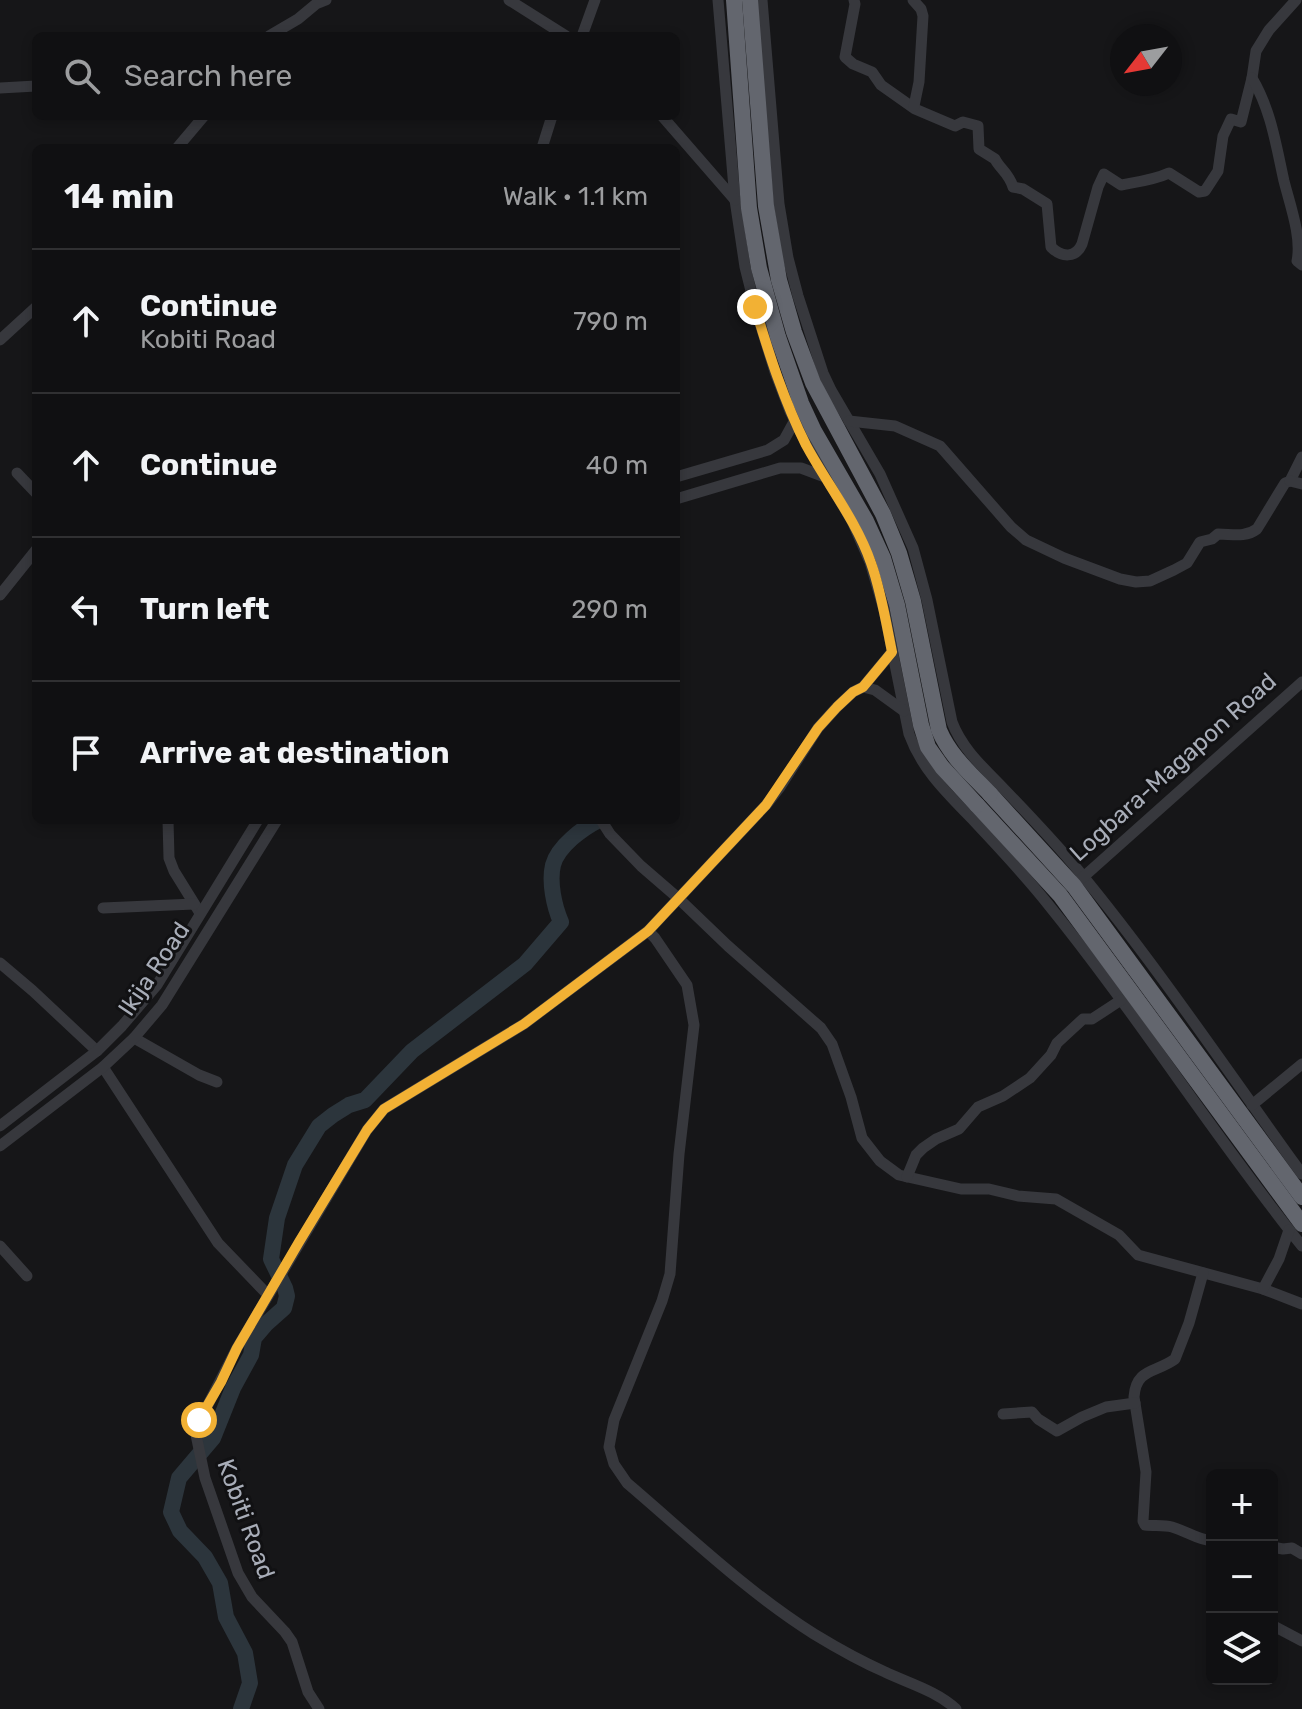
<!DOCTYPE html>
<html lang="en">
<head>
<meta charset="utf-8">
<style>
	body { margin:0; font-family:Rubik,sans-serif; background:#1e1e20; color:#f1f3f6 }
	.controls { position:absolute; right:24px; bottom:24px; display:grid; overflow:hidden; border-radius:12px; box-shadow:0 4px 12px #0003 }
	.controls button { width:72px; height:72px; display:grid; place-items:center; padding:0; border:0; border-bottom:2px solid #303032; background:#101012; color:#f1f3f6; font:40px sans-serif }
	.compass { position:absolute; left:1110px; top:24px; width:72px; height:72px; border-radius:50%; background:#101012; box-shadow:0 4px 12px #0003; rotate:239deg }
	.stop { position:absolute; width:24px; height:24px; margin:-18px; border:6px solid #f2b134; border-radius:50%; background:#fff }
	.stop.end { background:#f2b134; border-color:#fff; box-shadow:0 2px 8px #0008 }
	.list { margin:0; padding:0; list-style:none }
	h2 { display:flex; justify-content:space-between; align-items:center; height:104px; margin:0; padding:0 32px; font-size:34px }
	h2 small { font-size:26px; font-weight:400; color:#9c9d9f }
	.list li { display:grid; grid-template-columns:52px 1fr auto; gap:24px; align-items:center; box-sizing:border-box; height:144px; padding:0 32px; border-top:2px solid #303032 }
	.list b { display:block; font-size:30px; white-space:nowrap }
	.list p { margin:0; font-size:26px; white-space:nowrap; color:#9c9d9f }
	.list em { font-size:26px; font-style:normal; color:#9c9d9f }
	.icon { flex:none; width:44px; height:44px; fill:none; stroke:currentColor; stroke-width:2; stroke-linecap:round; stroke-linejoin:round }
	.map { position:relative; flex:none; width:1302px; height:1709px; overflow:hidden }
	.search { position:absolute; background:#101012; box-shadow:0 4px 12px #0003; left:32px; top:32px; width:648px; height:88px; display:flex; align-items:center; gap:20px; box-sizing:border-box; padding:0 28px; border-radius:12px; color:#9c9d9f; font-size:30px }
	.panel { position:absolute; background:#101012; box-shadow:0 4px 12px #0003; left:32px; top:144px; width:648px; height:680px; border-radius:12px }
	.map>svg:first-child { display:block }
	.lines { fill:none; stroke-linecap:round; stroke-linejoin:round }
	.river { stroke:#2c353c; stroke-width:16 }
	.minor { stroke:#37383d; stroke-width:11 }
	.highway { stroke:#63666e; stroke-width:16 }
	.highway-bridge { stroke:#63666e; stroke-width:16 }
	.route { stroke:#f2b134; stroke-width:10 }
	.labels { text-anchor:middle; stroke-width:6; stroke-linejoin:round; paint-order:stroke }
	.street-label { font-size:24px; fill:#a8adb8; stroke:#111113 }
</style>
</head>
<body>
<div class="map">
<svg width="1302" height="1709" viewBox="0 0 1302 1709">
	<rect width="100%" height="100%" fill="#161618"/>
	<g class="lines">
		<path class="river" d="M241 1709 250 1683 245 1653 226 1617 220 1583 205 1557 180 1531 171 1512 179 1478 213 1438 233 1388 251 1355 254 1338 266 1324 284 1308 287 1296 285 1288 271 1259 277 1218 295 1165 319 1126 333 1115 349 1105 365 1100 412 1051 525 964 561 922C554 906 549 882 553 865 558 846 583 828 599 820"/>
		<g class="minor">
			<polyline points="509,0 566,36"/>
			<path d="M718 0 735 200 745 267 755 307 775 372 790 411 807 445 852 521 870 562 884 610 909 734C922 770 948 794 974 821 999 848 1024 874 1047 903 1137 1014 1213 1135 1302 1246"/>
			<path d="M762 0 779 204 788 258 798 296 823 373 831 390 880 474 913 548 927 600 952 722C962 749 984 768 1004 789 1029 815 1054 841 1078 870 1158 967 1228 1072 1302 1174"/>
			<path d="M854 0 855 4 845 57 853 64 872 72 881 85 915 109 955 126 963 122 978 126 979 149 995 159C999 168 1009 173 1013 187L1023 189 1047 204 1051 247C1062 258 1076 258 1082 244L1098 187 1104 174 1121 185C1137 182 1154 180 1169 173L1199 192 1205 191 1218 171 1223 136 1231 119 1241 122 1252 78 1256 51 1269 30 1296 0"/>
			<polyline points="913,0 921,9 923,16 919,82 914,106"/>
			<polyline points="269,36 298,19 316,4 326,0"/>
			<polyline points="582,36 595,0"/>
			<path d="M1252 78C1271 110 1276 145 1284 181 1290 205 1302 237 1297 261L1302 265"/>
			<polyline points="0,88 36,86"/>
			<polyline points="662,116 735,200"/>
			<polyline points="177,148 204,116"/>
			<polyline points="542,148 552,116"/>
			<polyline points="0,340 36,307"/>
			<path d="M849 421 895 426 940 446 1011 527 1026 540 1064 558 1120 579 1136 582 1150 581 1174 570 1187 563 1200 542 1212 539 1218 534C1232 534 1245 538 1257 529L1285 483 1290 481 1302 457"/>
			<polyline points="17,473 36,493"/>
			<polyline points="676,477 768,450 784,440 795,420"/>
			<polyline points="1290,481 1302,484"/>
			<polyline points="676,499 780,468 801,468 825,477"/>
			<polyline points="0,595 36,550"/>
			<polyline points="863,687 875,690 904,711"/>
			<polyline points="168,820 169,858 174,871 200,913"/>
			<polyline points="601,820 610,834 641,866 678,898 728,946 821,1028 832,1044 851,1097 862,1138 880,1161 899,1175 961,1189 989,1189 1018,1196 1056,1199 1119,1235 1138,1255 1263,1289 1302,1304"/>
			<polyline points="1080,880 1302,682"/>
			<polyline points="103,908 194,904"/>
			<path d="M648 931 655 938 687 985 694 1025 679 1154 670 1274 662 1301 614 1420 609 1447 614 1464 627 1483C688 1535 746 1591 814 1634 837 1648 860 1661 885 1672 908 1683 937 1691 956 1709"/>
			<polyline points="0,963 33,991 97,1051"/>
			<polyline points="134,1038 199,1075 217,1082"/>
			<polyline points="103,1067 218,1243 268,1295"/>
			<polyline points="1252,1105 1302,1064"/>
			<polyline points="0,1126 97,1051 122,1026 157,985 258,820"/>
			<polyline points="0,1146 103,1067 134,1038 162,1005 277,820"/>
			<polyline points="907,1177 916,1155 923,1148 936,1139 959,1129 978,1107 1003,1096 1030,1078 1051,1055 1057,1043 1083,1019 1092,1019 1121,1000"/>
			<polyline points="0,1246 27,1276"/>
			<path d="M1203 1273 1189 1323 1175 1359C1156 1373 1136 1368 1134 1397L1146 1472 1143 1521 1145 1525C1154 1526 1164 1525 1172 1527 1186 1531 1198 1540 1212 1541"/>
			<polyline points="1263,1289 1279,1259 1289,1230"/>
			<polyline points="1003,1414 1032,1412 1038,1419 1057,1431 1082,1417 1106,1407 1135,1403"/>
			<polyline points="1272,1547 1283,1549 1292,1548 1302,1554"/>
			<polyline points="1272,1625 1302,1641"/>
			<polyline points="319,1709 308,1692 292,1642 285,1632 252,1597 238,1573 205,1478 195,1430 237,1348 367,1130 384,1109 524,1024 648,931 766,805 780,787 818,728 837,707 853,692 863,687 892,652"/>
		</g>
		<g class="highway">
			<polyline points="990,794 1074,886 1302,1197"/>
			<polyline points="977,805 1060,895 1302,1224"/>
		</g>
		<g class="highway-bridge">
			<polyline points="734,0 749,208 759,268 778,337 801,403 814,431 866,521 883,558 897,605 921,725 928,747 942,767 977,805"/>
			<path d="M750 0 766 206 779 280 794 332 813 383 883 514 899 553 913 601 939 730C950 756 971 774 990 794"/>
		</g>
	</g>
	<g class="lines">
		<path class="route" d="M199 1420 221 1382 237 1348 299 1242 367 1130 384 1109 524 1024 648 931 766 805 818 728 837 707 853 692 863 687 892 652C886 622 881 591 871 563 856 520 827 484 806 445 784 401 769 354 755 307"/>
	</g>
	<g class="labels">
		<g class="street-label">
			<text transform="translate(1173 767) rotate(-42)" y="8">Logbara-Magapon Road</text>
			<text transform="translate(154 969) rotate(-56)" y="8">Ikija Road</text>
			<text transform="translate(246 1519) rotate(70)" y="8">Kobiti Road</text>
		</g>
	</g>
</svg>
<div class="controls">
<button>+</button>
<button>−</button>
<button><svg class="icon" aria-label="layers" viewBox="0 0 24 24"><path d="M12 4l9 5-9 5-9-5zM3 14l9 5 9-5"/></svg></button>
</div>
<svg class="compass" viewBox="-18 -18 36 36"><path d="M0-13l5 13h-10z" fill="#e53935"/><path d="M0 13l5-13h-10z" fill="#9c9d9f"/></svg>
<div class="stop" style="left:199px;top:1420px"></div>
<div class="stop end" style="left:755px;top:307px"></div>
<div class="search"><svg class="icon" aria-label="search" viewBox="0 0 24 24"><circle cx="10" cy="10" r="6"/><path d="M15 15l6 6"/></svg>Search here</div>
<section class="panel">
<h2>14 min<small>Walk · 1.1 km</small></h2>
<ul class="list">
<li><svg class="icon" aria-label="ahead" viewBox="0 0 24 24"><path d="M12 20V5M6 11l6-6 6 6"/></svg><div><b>Continue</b><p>Kobiti Road</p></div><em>790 m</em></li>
<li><svg class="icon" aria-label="ahead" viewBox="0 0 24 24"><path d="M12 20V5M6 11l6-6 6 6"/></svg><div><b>Continue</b></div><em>40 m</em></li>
<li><svg class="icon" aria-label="left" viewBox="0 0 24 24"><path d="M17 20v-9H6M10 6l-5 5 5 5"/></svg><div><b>Turn left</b></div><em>290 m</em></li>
<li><svg class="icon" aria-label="arrive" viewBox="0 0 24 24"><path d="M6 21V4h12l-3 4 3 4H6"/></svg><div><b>Arrive at destination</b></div></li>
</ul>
</section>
</div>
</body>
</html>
